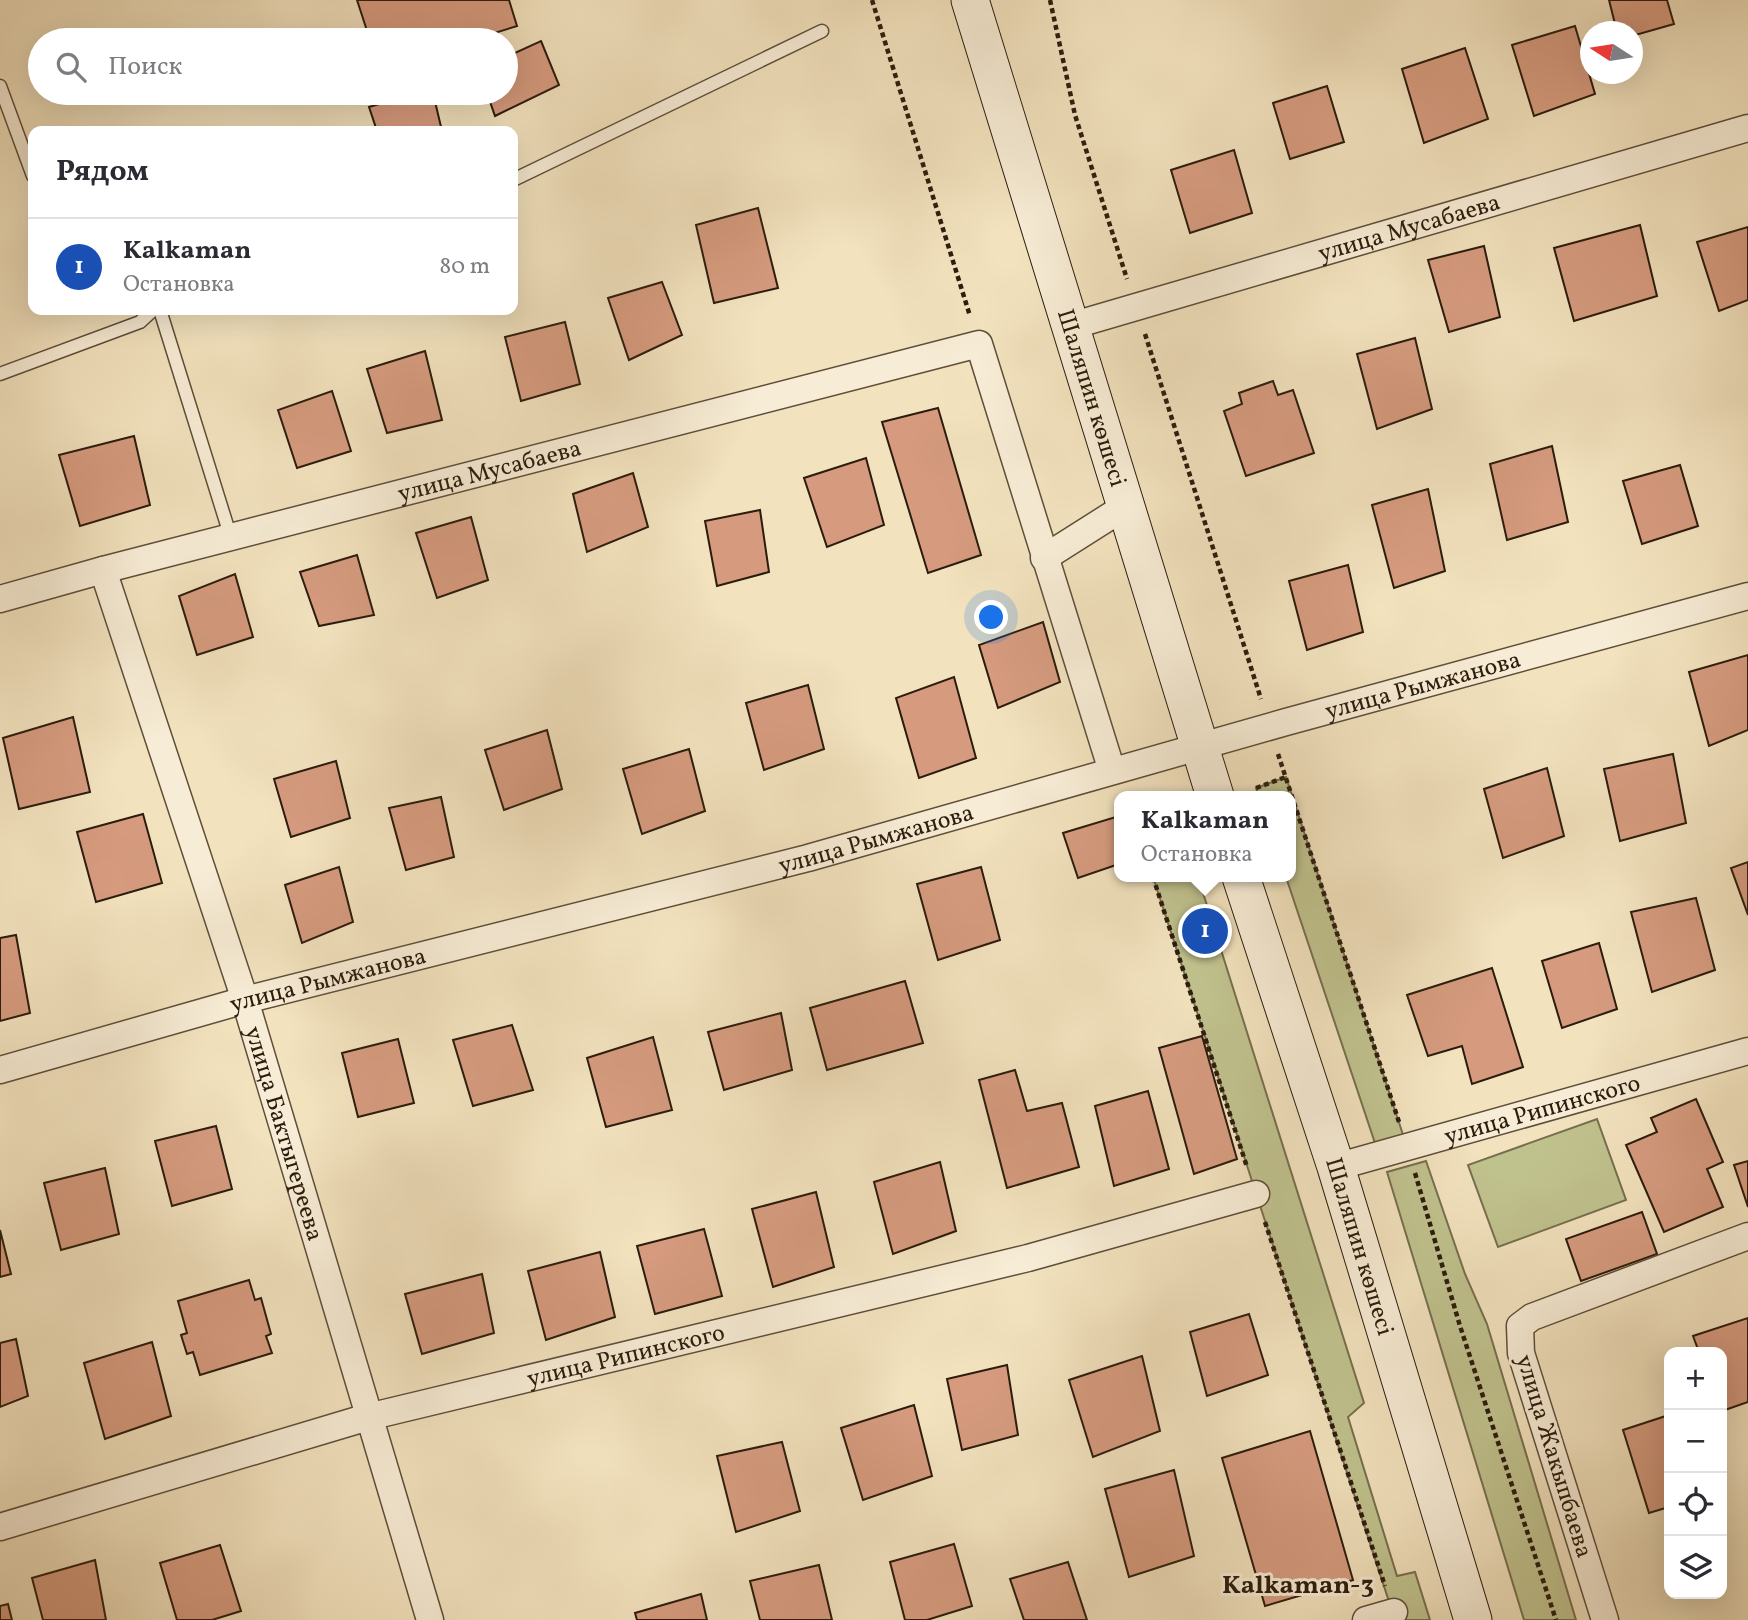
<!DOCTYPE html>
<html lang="ru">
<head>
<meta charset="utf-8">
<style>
	body { margin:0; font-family:Vollkorn,serif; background:#f7f7f7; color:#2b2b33 }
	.controls { position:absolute; right:21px; bottom:21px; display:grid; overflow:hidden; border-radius:14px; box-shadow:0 7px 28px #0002 }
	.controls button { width:63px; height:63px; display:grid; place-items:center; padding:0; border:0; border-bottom:2px solid #e1e1e2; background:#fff; color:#2b2b33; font:35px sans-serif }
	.compass { position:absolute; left:1580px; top:21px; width:63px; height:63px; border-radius:50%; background:#fff; box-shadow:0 7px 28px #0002; rotate:282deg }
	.you { position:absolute; left:992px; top:618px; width:24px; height:24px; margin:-18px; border:5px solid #fff; border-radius:50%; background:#1a73e8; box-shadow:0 0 0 10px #1a73e833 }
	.badge { display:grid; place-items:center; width:46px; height:46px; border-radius:50%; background:#db2777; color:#fff; font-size:23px; font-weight:700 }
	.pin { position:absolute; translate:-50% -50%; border:4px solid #fff; box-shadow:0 2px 7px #0006 }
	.popup { position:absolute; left:1114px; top:791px; width:182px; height:91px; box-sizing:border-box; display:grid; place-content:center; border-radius:14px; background:#fff; filter:drop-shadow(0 2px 5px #0005); font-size:23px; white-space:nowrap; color:#7c7c81 }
	.popup b { font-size:26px; color:#2b2b33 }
	.popup::after { content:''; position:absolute; left:50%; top:100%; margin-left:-14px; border:14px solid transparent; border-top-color:#fff }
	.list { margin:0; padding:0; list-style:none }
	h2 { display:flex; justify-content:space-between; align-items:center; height:91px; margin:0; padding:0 28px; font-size:30px }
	h2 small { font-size:23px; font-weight:400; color:#7c7c81 }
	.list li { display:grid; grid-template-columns:46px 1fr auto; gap:21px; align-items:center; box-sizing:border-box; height:98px; padding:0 28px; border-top:2px solid #e1e1e2 }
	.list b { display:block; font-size:26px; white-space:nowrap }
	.list p { margin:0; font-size:23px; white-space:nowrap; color:#7c7c81 }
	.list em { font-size:23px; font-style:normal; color:#7c7c81 }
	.icon { flex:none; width:38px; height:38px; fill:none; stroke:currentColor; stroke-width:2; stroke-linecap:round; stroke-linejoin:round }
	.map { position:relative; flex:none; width:1748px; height:1620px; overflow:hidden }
	.search { position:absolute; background:#fff; box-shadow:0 7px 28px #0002; left:28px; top:28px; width:490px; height:77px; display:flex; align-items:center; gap:18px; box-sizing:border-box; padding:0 24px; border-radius:38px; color:#7c7c81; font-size:26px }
	.panel { position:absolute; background:#fff; box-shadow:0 7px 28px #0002; left:28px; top:126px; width:490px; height:189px; border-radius:14px }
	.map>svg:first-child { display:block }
	.green { fill:#c0c28e; stroke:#766f4e; stroke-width:2 }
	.building { fill:#d69b7f; stroke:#2c1c0d; stroke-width:2 }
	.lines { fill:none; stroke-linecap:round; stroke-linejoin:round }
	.service-casing { stroke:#5e4e39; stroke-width:15 }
	.minor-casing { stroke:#5e4e39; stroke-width:29 }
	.secondary-casing { stroke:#2c1c0d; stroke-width:39 }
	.path { stroke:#2c1c0d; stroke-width:4.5; stroke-dasharray:5 3.5; stroke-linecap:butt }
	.service { stroke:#f7ecd5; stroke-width:12 }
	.minor { stroke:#f7ecd5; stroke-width:26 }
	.secondary { stroke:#f7ecd5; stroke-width:37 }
	.labels { text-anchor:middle; stroke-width:6; stroke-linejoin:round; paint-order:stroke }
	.street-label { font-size:24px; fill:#2c1c0d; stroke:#f7ecd5 }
	.neighbourhood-label { font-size:26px; font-weight:bold; fill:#2c1c0d; stroke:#f7ecd5 }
</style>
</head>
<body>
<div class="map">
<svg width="1748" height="1620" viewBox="0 0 1748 1620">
	<rect width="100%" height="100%" fill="#f2e2be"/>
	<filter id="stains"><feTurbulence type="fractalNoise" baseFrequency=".00286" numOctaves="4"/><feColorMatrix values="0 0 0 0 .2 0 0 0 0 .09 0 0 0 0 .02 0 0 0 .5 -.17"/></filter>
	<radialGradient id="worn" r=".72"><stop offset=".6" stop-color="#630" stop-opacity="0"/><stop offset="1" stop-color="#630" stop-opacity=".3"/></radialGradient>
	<g class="green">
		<polygon points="1286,777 1407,1147 1379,1155 1286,877 1291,877 1291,796 1259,796 1256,788"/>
		<polygon points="1153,877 1198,877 1364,1403 1348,1417 1397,1576 1415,1572 1430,1620 1395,1620"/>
		<polygon points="1597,1119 1626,1200 1498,1247 1468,1165"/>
		<polygon points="1426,1161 1465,1274 1487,1324 1576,1620 1524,1620 1387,1172"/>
	</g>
	<g class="building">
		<polygon points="357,0 509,0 517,26 472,40 370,40"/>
		<polygon points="1609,0 1667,0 1674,24 1632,36 1632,32 1617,32"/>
		<polygon points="1575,26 1595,94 1534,116 1512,45"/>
		<polygon points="541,41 559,85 495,116 487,93 506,93 506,57"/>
		<polygon points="1465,48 1488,119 1424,143 1402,69"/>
		<polygon points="1327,86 1344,142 1290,159 1273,103"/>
		<polygon points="416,93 433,93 442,131 377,131 369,107"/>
		<polygon points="1234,150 1252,213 1190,233 1171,170"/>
		<polygon points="758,208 778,288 714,303 696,225"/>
		<polygon points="1640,225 1657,296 1574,321 1554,248"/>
		<polygon points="1748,227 1748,300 1719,311 1697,242"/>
		<polygon points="1484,246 1500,317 1449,332 1428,260"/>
		<polygon points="662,282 682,335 629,360 608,298"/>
		<polygon points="565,322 580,384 521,401 505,337"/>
		<polygon points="1415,338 1432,409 1377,429 1357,354"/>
		<polygon points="425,351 442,420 387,433 367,369"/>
		<polygon points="1273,381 1278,395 1293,390 1314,453 1246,476 1224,411 1242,404 1239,393"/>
		<polygon points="332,391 351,451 297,468 278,410"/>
		<polygon points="938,408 981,555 928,573 882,422"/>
		<polygon points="134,436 150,505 80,526 59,455"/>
		<polygon points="1552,446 1568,522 1507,540 1490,464"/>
		<polygon points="866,458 884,525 827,547 804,478"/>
		<polygon points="1680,465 1698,526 1642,544 1623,481"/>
		<polygon points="633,473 648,527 587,552 573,494"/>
		<polygon points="1428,489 1445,571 1394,588 1372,505"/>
		<polygon points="760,510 769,572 717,586 705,521"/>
		<polygon points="471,517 488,580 437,598 416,533"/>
		<polygon points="357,555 374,615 319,626 300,572"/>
		<polygon points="1348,565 1363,632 1307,650 1289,581"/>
		<polygon points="235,574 253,637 197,655 179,596"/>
		<polygon points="1043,622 1060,682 998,708 979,645"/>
		<polygon points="1748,655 1748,730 1709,746 1689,672"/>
		<polygon points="954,677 976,758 919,778 896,698"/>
		<polygon points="808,685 824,749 764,770 746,703"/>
		<polygon points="73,717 90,792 19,809 3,738"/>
		<polygon points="547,730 562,789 504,810 485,750"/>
		<polygon points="689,749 705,811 642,834 623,769"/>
		<polygon points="1673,754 1686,823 1620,841 1604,769"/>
		<polygon points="336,761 350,818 291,837 274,779"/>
		<polygon points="1547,768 1564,836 1503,858 1484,789"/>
		<polygon points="441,797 454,857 406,870 389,808"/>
		<polygon points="143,814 162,883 96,902 77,832"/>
		<polygon points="1119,816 1119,864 1078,878 1063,833"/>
		<polygon points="1748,862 1748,915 1731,868"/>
		<polygon points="339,867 353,922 302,943 285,885"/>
		<polygon points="981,867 1000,940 938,960 917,884"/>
		<polygon points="1696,898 1715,970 1652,992 1631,912"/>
		<polygon points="16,935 30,1013 0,1021 0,938"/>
		<polygon points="1599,943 1617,1009 1562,1028 1542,961"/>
		<polygon points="1492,968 1523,1067 1472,1084 1462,1046 1428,1056 1407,995"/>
		<polygon points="905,981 923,1043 827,1070 810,1008"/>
		<polygon points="781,1013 792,1070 724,1090 708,1032"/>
		<polygon points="512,1025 533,1090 473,1106 453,1040"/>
		<polygon points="1202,1036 1237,1159 1194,1174 1159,1048"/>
		<polygon points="653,1037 672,1110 606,1127 587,1058"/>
		<polygon points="398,1039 414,1103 358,1117 342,1053"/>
		<polygon points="1015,1070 1027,1111 1062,1103 1079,1167 1007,1188 979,1080"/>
		<polygon points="1148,1091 1169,1169 1114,1186 1095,1106"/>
		<polygon points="1696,1099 1723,1162 1707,1169 1723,1207 1664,1232 1626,1145 1657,1132 1651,1118"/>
		<polygon points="216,1126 232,1189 172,1206 155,1141"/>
		<polygon points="1748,1161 1748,1207 1734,1165"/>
		<polygon points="940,1162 956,1231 893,1254 874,1182"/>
		<polygon points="105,1168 119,1234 61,1250 44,1183"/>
		<polygon points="816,1192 834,1267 773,1287 752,1209"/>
		<polygon points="1642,1212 1657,1254 1581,1281 1566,1239"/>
		<polygon points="704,1229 722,1296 655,1314 637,1246"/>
		<polygon points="0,1230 11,1274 0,1277"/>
		<polygon points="600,1252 615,1317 546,1340 528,1271"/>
		<polygon points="482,1274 494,1333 422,1354 405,1294"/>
		<polygon points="249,1280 255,1300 261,1298 271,1334 266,1336 272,1353 200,1375 193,1352 187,1354 181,1335 187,1333 178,1301"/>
		<polygon points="1249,1314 1268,1375 1207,1396 1190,1332"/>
		<polygon points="1748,1318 1748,1402 1722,1411 1722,1352 1699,1352 1693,1336"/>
		<polygon points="16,1339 28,1396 0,1407 0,1343"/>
		<polygon points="152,1342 171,1416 105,1439 84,1363"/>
		<polygon points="1142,1356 1160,1431 1093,1457 1069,1380"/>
		<polygon points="1007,1365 1018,1435 962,1450 947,1379"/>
		<polygon points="914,1405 932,1476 863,1500 841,1428"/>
		<polygon points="1669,1415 1669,1507 1649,1513 1623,1430"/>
		<polygon points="1310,1431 1353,1580 1265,1606 1222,1458"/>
		<polygon points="782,1442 800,1511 736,1532 717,1456"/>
		<polygon points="1174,1470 1194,1556 1129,1577 1105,1489"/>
		<polygon points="954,1544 972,1606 927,1620 905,1620 890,1562"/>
		<polygon points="220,1545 241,1611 212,1620 177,1620 160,1563"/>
		<polygon points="95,1560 106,1620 43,1620 32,1578"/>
		<polygon points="1068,1562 1087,1620 1024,1620 1010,1579"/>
		<polygon points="819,1565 832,1620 760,1620 750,1581"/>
		<polygon points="701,1594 707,1620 637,1620 635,1613"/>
		<polygon points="8,1604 12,1620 0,1620 0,1606"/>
	</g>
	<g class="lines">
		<defs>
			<g id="service">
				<polyline points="0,86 33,176"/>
				<polyline points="513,180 822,31"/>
				<polyline points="160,310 231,538"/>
				<polyline points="0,374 140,322 153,310"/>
			</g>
			<g id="minor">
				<path id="s1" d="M1071 326 1748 128"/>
				<polyline points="1044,558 1126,506"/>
				<path id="s2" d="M103 570 245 1000 430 1620"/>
				<path id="s3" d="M0 599 103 570 979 344 1112 771"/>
				<path id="s4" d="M0 1070 245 1000 808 858 1286 722 1748 596"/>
				<path id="s5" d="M1336 1167 1748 1051"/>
				<path id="s6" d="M0 1527 368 1417 1028 1258 1256 1194"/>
				<polyline points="1366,1620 1394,1612"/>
				<polyline points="1605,1620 1521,1353 1520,1326 1532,1317 1748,1236"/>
			</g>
			<g id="secondary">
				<path id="s7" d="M970 0 1215 796"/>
				<path id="s8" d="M1241 877 1336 1167 1473 1620"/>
			</g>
		</defs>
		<use href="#service" class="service-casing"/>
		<use href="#minor" class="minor-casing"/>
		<use href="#secondary" class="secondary-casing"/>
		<g class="path">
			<polyline points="872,0 970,316"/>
			<polyline points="1050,0 1075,115 1127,279"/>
			<polyline points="1145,334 1261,699"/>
			<polyline points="1278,754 1399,1122"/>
			<polyline points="1256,788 1286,777"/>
			<polyline points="1153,877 1247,1167"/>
			<polyline points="1415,1173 1460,1326 1556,1620"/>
			<polyline points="1265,1222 1385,1586"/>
		</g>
		<use href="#service" class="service"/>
		<use href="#minor" class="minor"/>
		<use href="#secondary" class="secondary"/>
	</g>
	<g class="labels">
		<g class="street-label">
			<text dy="8" stroke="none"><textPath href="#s1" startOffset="352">улица Мусабаева</textPath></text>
			<text dy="8" stroke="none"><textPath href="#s7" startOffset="416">Шаляпин көшесі</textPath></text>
			<text dy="8" stroke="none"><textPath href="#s3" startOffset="506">улица Мусабаева</textPath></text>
			<text dy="8" stroke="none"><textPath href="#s4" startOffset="1474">улица Рымжанова</textPath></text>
			<text dy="8" stroke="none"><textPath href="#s4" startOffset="906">улица Рымжанова</textPath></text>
			<text dy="8" stroke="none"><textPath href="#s4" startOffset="340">улица Рымжанова</textPath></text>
			<text dy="8" stroke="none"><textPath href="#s5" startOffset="214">улица Рипинского</textPath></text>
			<text dy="8" stroke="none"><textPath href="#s2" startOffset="592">улица Бактыгереева</textPath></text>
			<text dy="8" stroke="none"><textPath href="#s8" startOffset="388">Шаляпин көшесі</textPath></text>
			<text dy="8" stroke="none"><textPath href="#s6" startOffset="649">улица Рипинского</textPath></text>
			<text transform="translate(1555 1456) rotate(73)" y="8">улица Жакыпбаева</text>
		</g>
		<g class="neighbourhood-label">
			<text x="1298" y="1593">Kalkaman-3</text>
		</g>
	</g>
	<rect width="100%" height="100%" filter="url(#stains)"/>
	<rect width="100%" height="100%" fill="url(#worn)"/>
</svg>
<div class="controls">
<button>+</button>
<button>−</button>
<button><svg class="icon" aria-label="locate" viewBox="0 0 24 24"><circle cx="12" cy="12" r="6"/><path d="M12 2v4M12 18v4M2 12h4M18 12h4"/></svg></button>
<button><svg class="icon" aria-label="layers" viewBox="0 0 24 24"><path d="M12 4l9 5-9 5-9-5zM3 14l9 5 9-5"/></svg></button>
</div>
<svg class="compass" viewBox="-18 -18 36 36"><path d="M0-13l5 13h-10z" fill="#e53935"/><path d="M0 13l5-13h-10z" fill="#7c7c81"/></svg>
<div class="you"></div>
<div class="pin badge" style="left:1205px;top:931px;background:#1a4fb4">1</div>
<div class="popup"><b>Kalkaman</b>Остановка</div>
<div class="search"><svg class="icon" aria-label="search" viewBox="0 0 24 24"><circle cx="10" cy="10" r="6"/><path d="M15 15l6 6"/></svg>Поиск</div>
<section class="panel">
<h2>Рядом<small></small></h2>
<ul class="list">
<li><span class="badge" style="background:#1a4fb4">1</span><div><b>Kalkaman</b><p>Остановка</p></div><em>80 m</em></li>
</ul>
</section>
</div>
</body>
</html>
